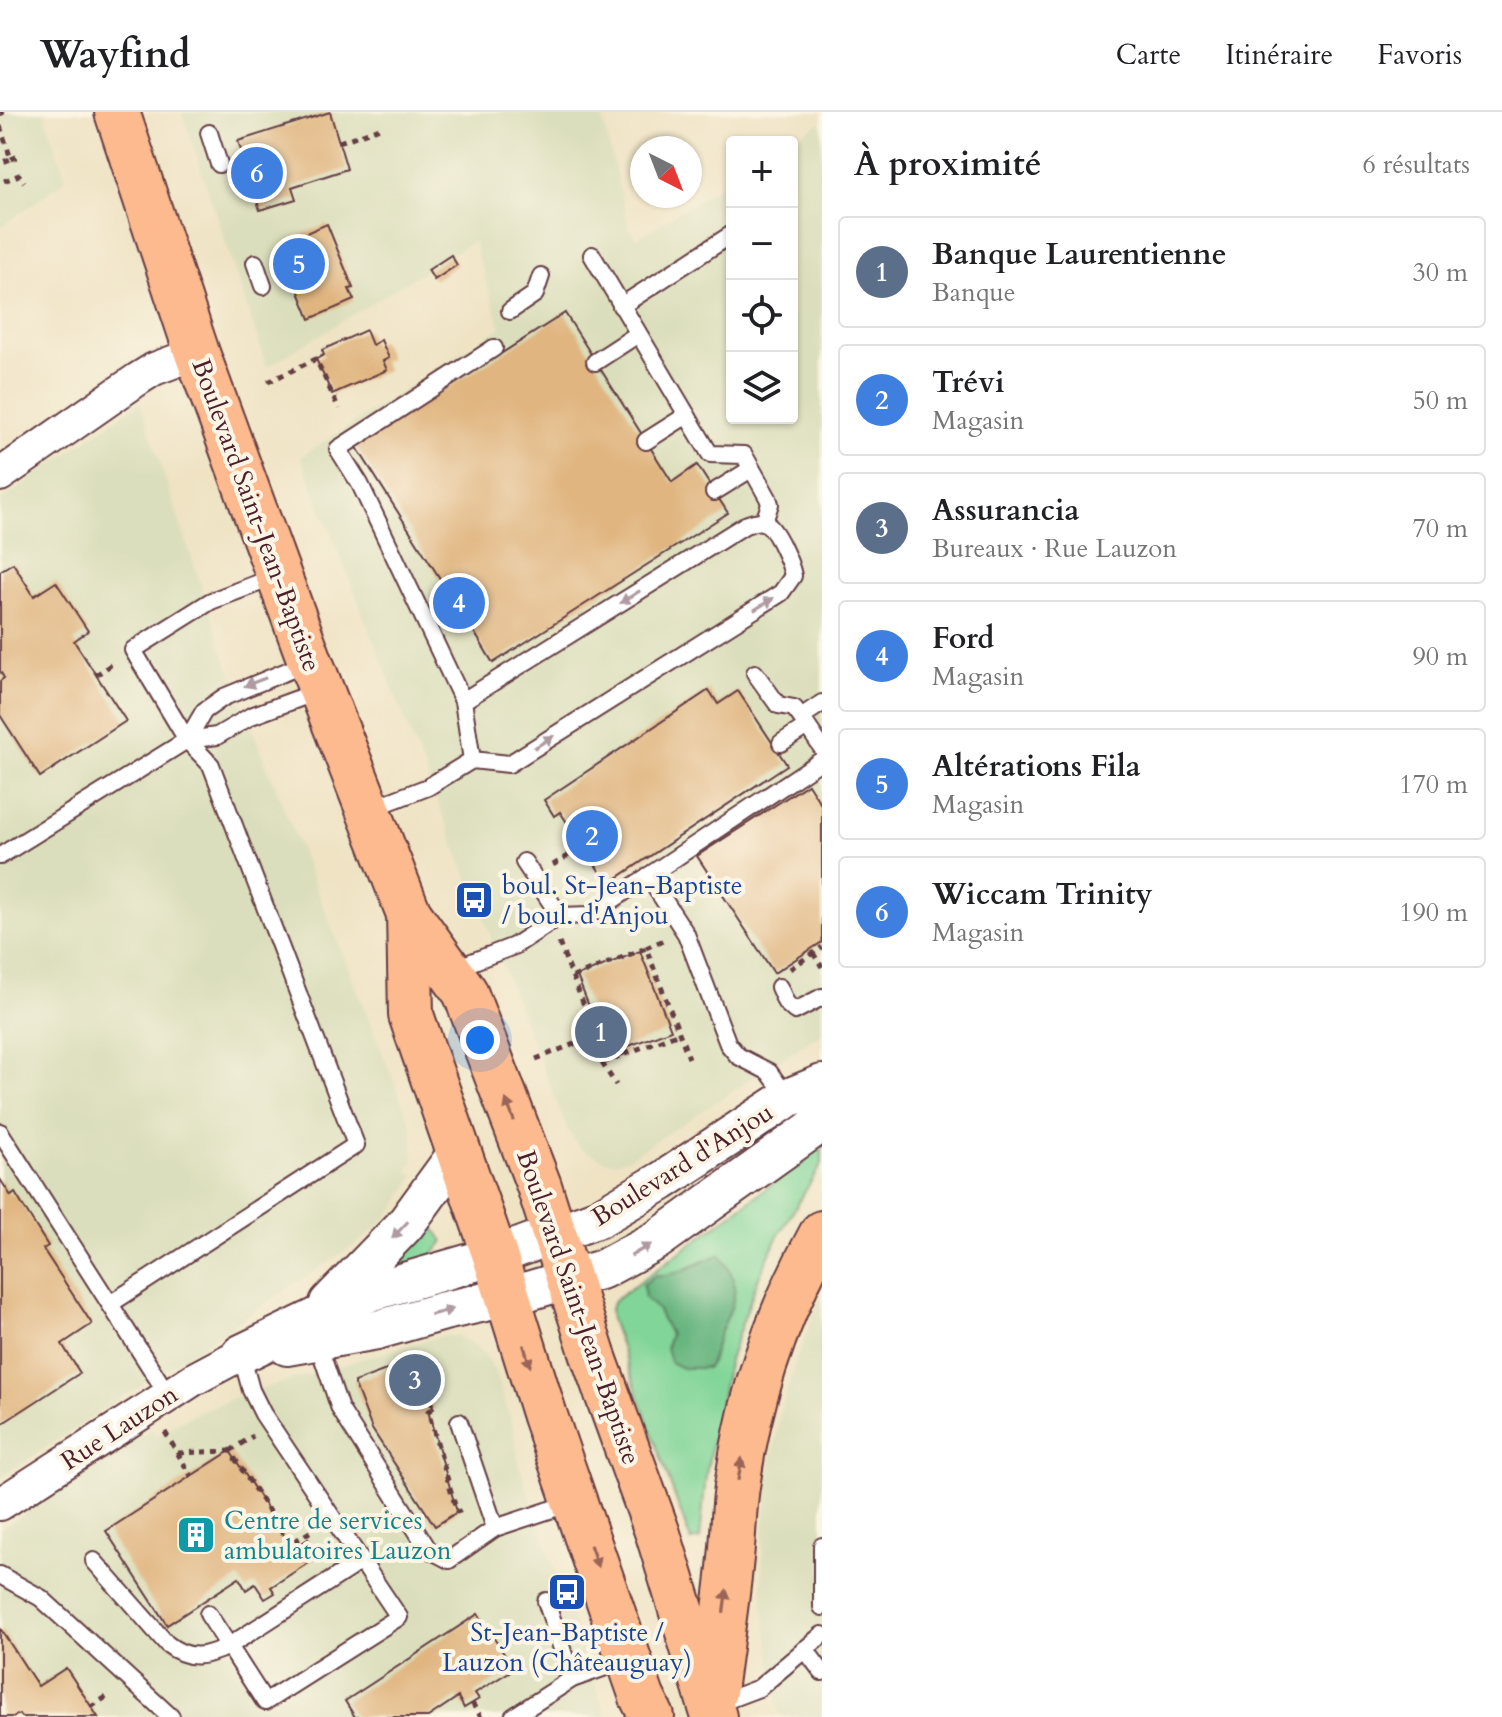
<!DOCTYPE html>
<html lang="fr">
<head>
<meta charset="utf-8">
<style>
	body { margin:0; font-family:Cardo,serif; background:#f6f6f6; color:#202124 }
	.controls { position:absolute; right:24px; top:24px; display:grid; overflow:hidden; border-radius:8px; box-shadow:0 2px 6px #0004 }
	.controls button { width:72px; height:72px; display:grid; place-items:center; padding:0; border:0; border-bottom:2px solid #e0e0e0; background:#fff; color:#202124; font:40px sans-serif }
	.compass { position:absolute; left:630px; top:24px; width:72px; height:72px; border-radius:50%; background:#fff; box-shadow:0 2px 6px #0004; rotate:138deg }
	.you { position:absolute; left:480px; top:928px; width:28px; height:28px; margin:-20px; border:6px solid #fff; border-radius:50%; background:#1a73e8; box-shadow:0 0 0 12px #1a73e833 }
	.badge { display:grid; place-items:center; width:52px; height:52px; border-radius:50%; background:#d1495b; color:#fff; font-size:26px; font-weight:700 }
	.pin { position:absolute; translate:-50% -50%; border:4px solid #fff; box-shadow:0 2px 8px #0006 }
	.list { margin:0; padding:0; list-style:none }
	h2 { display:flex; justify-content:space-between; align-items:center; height:104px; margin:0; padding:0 32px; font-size:34px }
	h2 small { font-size:26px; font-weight:400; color:#757577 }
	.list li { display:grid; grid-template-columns:52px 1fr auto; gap:24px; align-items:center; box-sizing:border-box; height:112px; margin:0 16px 16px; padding:0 16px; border:2px solid #e0e0e0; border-radius:8px }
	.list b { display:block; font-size:30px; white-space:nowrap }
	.list p { margin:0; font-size:26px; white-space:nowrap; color:#757577 }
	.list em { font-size:26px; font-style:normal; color:#757577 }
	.icon { flex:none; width:44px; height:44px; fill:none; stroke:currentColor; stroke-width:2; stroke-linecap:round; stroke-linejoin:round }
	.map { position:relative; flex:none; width:822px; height:1605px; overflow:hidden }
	header { display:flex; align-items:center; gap:48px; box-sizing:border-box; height:112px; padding:0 40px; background:#fff; border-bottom:2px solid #e0e0e0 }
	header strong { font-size:38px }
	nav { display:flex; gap:44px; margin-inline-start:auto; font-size:28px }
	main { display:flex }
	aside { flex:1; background:#fff }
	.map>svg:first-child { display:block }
	.built { fill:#dbdebc }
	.green { fill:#81d598; stroke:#667a62; stroke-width:2; fill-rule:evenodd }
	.forest { fill:#68b680; stroke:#596a56; stroke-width:2 }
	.building { fill:#e0b580 }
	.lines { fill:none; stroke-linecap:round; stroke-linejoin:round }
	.service-casing { stroke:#633c42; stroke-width:20 }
	.minor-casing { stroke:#633c42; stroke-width:36 }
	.tertiary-casing { stroke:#633c42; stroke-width:42 }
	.trunk-casing { stroke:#633c42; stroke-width:48 }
	.path { stroke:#633c42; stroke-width:5; stroke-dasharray:6 6; stroke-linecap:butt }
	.service { stroke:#fff; stroke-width:16 }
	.minor { stroke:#fff; stroke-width:32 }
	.tertiary { stroke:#fff; stroke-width:38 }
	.trunk { stroke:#fcba8e; stroke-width:44 }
	.oneway { fill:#ae9aa0 }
	.oneway2 { fill:#9a6558 }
	.labels { text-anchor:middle; stroke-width:8; stroke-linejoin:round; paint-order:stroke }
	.street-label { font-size:26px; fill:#4a1f2b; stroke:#fcf5e5 }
	.transit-label { font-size:26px; fill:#164399; stroke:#fcf5e5; text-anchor:start }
	.culture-label { font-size:26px; fill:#0d838f; stroke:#fcf5e5; text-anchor:start }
</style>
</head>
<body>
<header>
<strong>Wayfind</strong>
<nav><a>Carte</a><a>Itinéraire</a><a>Favoris</a></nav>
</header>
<main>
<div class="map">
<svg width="822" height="1605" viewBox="0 0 822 1605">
	<rect width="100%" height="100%" fill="#fcf5e5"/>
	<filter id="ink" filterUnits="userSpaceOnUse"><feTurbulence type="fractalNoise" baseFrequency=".0125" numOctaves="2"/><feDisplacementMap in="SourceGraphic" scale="16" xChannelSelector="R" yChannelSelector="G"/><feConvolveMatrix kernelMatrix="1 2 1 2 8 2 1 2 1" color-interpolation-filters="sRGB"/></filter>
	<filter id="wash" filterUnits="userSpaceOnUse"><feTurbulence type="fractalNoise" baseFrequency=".006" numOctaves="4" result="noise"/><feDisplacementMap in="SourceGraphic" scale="32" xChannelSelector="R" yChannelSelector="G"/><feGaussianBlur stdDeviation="1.8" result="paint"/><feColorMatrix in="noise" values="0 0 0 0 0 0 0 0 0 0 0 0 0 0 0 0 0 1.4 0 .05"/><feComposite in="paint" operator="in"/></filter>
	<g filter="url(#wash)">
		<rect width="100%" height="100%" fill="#efe3c4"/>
		<g class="built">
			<polygon points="0,0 44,0 66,67 0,116"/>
			<polygon points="182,0 601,0 629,116 636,127 732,66 732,306 792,306 792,30 789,30 822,9 822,921 628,1047 615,1050 604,1048 580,1036 568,1019 301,345 501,215 473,129 267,255"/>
			<polygon points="140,290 221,534 253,619 412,1015 414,1047 408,1061 415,1063 397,1093 378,1114 359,1130 0,1366 0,389"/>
			<polygon points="822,1180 822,1605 780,1605 764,1499 762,1469 764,1410 771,1350 782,1295 794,1254"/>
			<polygon points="440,1224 458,1224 474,1233 487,1245 495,1260 513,1315 519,1352 606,1605 0,1605 0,1417 152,1317 156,1324 181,1308 238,1284"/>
		</g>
		<g class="green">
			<path d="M822 1035V1051L777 1126 756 1172 728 1251 706 1362 700 1427 691 1429 611 1207 610 1197 614 1189ZM705 1148 717 1228 711 1251 666 1235 670 1222 657 1197 666 1164 683 1160Z"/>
			<polygon points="432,1114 444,1129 429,1148 382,1157"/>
		</g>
		<path class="forest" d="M720 1143C746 1177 732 1192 718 1226 714 1236 713 1247 707 1256H682L670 1250 666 1235 670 1222 657 1197 645 1186 643 1173 655 1163C679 1165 697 1150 720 1143Z"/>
		<g id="blocks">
			<g class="building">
				<polygon points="330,0 347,57 292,75 296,87 260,98 238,29"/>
				<polygon points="327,112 353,176 349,177 354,188 310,207 281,136 286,134 285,130"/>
				<polygon points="451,143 457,153 434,168 428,158"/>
				<polygon points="565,201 672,370 697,353 728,401 493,551 465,505 457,510 450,500 443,489 451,484 356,334"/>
				<polygon points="366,218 372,233 381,228 389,246 383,249 387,258 332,282 316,247 324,243 322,238"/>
				<polygon points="13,451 34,484 56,470 88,519 74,529 126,609 40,665 0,603 0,569 4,566 0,559 0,459"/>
				<polygon points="709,578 718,592 738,579 787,653 608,772 560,700 554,704 544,688"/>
				<polygon points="808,672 822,694 822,830 774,861 697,744"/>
				<polygon points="640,839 671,918 626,935 628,941 602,951 588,915 596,912 577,864"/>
				<polygon points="0,1067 11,1084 15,1081 28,1102 48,1134 43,1137 92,1212 62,1232 80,1261 0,1313"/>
				<polygon points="415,1247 434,1297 428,1299 457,1400 435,1414 372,1317 354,1270"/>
				<polygon points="230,1339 293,1437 308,1427 319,1444 271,1475 275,1481 265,1487 255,1472 246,1478 239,1466 167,1513 106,1419"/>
				<polygon points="478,1502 514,1557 475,1581 479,1587 464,1596 458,1585 428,1605 355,1605 345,1589"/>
				<polygon points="0,1516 38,1574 66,1556 98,1605 21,1605 19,1602 13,1605 0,1605"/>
			</g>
		</g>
	</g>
	<g filter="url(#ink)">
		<use href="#blocks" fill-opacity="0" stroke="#633c42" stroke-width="2"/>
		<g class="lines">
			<defs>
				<g id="service">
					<polyline points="209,21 219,52"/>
					<polyline points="592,143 710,342 744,343 768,386 770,392 764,410"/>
					<polyline points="255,151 263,174"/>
					<polyline points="621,194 732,122"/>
					<polyline points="510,199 535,182 541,164"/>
					<polyline points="595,250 638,222"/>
					<polyline points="646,329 687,303"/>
					<polyline points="714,380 751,357"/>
					<polyline points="755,561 778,593 794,596 801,605"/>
					<polyline points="822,591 801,605 822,636"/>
					<polyline points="187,628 204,599 224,585 309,550"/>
					<polyline points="781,631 807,614"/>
					<polyline points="472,648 463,589 360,372 338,337 494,236"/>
					<path d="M370 697 428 675 472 648 509 652 781 481 793 464C791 452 776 416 765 411 758 407 752 411 745 413L463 589"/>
					<polyline points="0,744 187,628 217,624 251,604 319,579"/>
					<polyline points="648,764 686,822 728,932 738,944 769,960 788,986"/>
					<polyline points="560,804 590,803 822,648"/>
					<polyline points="453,857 514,834 560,804 524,750"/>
					<polyline points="779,875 786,891 795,899 822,885"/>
					<polyline points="0,1020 168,1283"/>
					<polyline points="110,1192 356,1033 211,653 187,628 133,538 211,489 277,464"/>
					<polyline points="317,1229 340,1297 428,1437 449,1448 495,1416"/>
					<polyline points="241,1242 251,1278 263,1302 399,1505 265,1590 229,1534 361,1449"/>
					<polyline points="459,1310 495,1416 574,1390"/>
					<polyline points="822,1434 822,1495"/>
					<path d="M94 1449 167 1532C189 1549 205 1545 229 1534L208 1502"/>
					<polyline points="0,1463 41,1486 171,1605"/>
					<polyline points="546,1489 572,1567"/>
					<polyline points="805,1537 822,1560"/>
					<polyline points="714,1593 759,1576 822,1523"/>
					<polyline points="513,1605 572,1567 628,1547"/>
				</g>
				<g id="minor">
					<polyline points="0,363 138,267 154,257 197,241"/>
					<polyline points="0,1392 194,1267 241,1242"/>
				</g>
				<g id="tertiary">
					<polyline points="329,1191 405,1113 459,1039"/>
					<polyline points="287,1234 377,1218 444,1199 508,1185 603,1157 657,1128 811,1018 822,1007"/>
					<polyline points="241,1242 370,1180 495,1144 599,1106 662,1069 788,986 822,972"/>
				</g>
				<g id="trunk">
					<polyline points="117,0 197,241 310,549 409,802 465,880 539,1074 593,1243 658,1422 714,1605"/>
					<polyline points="409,802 411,903 495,1144 545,1304 642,1585 652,1605"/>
					<path d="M714 1580C720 1532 728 1483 732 1435 734 1412 734 1390 738 1368 750 1281 780 1197 822 1121"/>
				</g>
			</defs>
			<use href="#service" class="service-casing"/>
			<use href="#minor" class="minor-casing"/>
			<use href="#tertiary" class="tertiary-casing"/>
			<use href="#trunk" class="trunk-casing"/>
			<g class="path">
				<polyline points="0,2 4,0"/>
				<polyline points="0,14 11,47 0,51"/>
				<polyline points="339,30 383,15"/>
				<polyline points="11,47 22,43"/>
				<polyline points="4,69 19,63 24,70"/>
				<polyline points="268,270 316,247 339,297"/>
				<polyline points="96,563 115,550"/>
				<polyline points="553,753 583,734"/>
				<polyline points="559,831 592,913 588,915 602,951 679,921"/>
				<polyline points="646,836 664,828"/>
				<polyline points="813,841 822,855"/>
				<polyline points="790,857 822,835"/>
				<polyline points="573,865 646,836 689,946"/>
				<polyline points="536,947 592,925"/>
				<polyline points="602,951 616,973"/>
				<polyline points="414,1242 434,1297 428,1299 457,1400 465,1397"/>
				<polyline points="165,1320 191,1364"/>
				<polyline points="230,1339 253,1324"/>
				<polyline points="178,1341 230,1339 290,1432 313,1418"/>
				<polyline points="472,1591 481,1605"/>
				<polyline points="91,1595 111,1582"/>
			</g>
			<use href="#service" class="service"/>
			<use href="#minor" class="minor"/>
			<use href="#tertiary" class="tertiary"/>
			<use href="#trunk" class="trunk"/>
		</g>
		<defs><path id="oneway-solid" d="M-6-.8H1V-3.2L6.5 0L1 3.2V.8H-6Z" transform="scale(2)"/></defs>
		<g class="oneway">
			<use href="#oneway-solid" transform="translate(630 485) rotate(148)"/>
			<use href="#oneway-solid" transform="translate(764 492) rotate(-32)"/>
			<use href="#oneway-solid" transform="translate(255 570) rotate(159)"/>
			<use href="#oneway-solid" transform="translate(544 630) rotate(-32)"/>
			<use href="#oneway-solid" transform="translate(400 1118) rotate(133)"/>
			<use href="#oneway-solid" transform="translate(641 1138) rotate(-30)"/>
			<use href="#oneway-solid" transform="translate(442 1200) rotate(-14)"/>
		</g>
		<g class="oneway2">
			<use href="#oneway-solid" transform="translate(510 998) rotate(-111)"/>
			<use href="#oneway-solid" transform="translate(527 1244) rotate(73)"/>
			<use href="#oneway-solid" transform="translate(740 1357) rotate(-80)"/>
			<use href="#oneway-solid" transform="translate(594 1444) rotate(71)"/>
			<use href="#oneway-solid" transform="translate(725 1489) rotate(-83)"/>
		</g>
	</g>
	<defs>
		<symbol id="bus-square" viewBox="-11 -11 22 22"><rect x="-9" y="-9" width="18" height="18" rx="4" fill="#1a4fb4" stroke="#fcf5e5"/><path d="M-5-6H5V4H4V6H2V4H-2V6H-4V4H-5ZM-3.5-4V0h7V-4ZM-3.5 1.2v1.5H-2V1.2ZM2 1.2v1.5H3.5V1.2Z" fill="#fff"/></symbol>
		<symbol id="building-square" viewBox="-11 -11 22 22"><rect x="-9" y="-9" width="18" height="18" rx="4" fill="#0f9aa8" stroke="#fcf5e5"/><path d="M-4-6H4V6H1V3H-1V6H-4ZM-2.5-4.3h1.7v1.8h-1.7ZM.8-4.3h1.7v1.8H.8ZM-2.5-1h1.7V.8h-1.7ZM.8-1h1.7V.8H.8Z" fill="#fff"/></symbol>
	</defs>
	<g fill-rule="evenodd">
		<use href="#bus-square" x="452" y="766" width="44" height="44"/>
		<use href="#building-square" x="174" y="1401" width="44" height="44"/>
		<use href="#bus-square" x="545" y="1458" width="44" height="44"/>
	</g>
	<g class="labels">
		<g class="street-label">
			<text transform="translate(257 403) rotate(70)" y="9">Boulevard Saint-Jean-Baptiste</text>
			<text transform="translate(682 1052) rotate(-32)" y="9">Boulevard d'Anjou</text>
			<text transform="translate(579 1195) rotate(71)" y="9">Boulevard Saint-Jean-Baptiste</text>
			<text transform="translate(119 1315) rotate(-33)" y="9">Rue Lauzon</text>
		</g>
		<g class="transit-label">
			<text x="502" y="782">boul. St-Jean-Baptiste<tspan x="502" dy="30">/ boul. d'Anjou</tspan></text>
			<text x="567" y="1529" text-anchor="middle">St-Jean-Baptiste /<tspan x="567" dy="30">Lauzon (Châteauguay)</tspan></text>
		</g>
		<g class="culture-label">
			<text x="224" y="1417">Centre de services<tspan x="224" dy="30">ambulatoires Lauzon</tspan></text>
		</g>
	</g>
</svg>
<div class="controls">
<button>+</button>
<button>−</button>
<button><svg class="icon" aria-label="locate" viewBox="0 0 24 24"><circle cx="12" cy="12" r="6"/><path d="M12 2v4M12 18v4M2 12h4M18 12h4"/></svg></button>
<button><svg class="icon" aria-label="layers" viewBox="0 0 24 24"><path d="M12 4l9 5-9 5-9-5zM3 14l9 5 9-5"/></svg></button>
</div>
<svg class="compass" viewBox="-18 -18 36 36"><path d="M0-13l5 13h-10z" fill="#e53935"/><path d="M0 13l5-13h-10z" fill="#757577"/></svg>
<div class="you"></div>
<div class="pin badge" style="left:601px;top:920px;background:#5c6f8a">1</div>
<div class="pin badge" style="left:592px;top:724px;background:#3f7fe0">2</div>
<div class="pin badge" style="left:415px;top:1268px;background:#5c6f8a">3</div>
<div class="pin badge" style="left:459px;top:491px;background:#3f7fe0">4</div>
<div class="pin badge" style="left:299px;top:152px;background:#3f7fe0">5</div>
<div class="pin badge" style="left:257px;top:61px;background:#3f7fe0">6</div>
</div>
<aside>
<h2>À proximité<small>6 résultats</small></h2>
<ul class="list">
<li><span class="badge" style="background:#5c6f8a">1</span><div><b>Banque Laurentienne</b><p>Banque</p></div><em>30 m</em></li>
<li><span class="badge" style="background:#3f7fe0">2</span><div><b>Trévi</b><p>Magasin</p></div><em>50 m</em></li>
<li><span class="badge" style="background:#5c6f8a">3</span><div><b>Assurancia</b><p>Bureaux · Rue Lauzon</p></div><em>70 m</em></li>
<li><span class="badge" style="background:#3f7fe0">4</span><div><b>Ford</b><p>Magasin</p></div><em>90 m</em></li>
<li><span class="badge" style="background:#3f7fe0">5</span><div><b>Altérations Fila</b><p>Magasin</p></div><em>170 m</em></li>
<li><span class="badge" style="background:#3f7fe0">6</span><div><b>Wiccam Trinity</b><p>Magasin</p></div><em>190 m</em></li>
</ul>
</aside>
</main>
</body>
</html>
